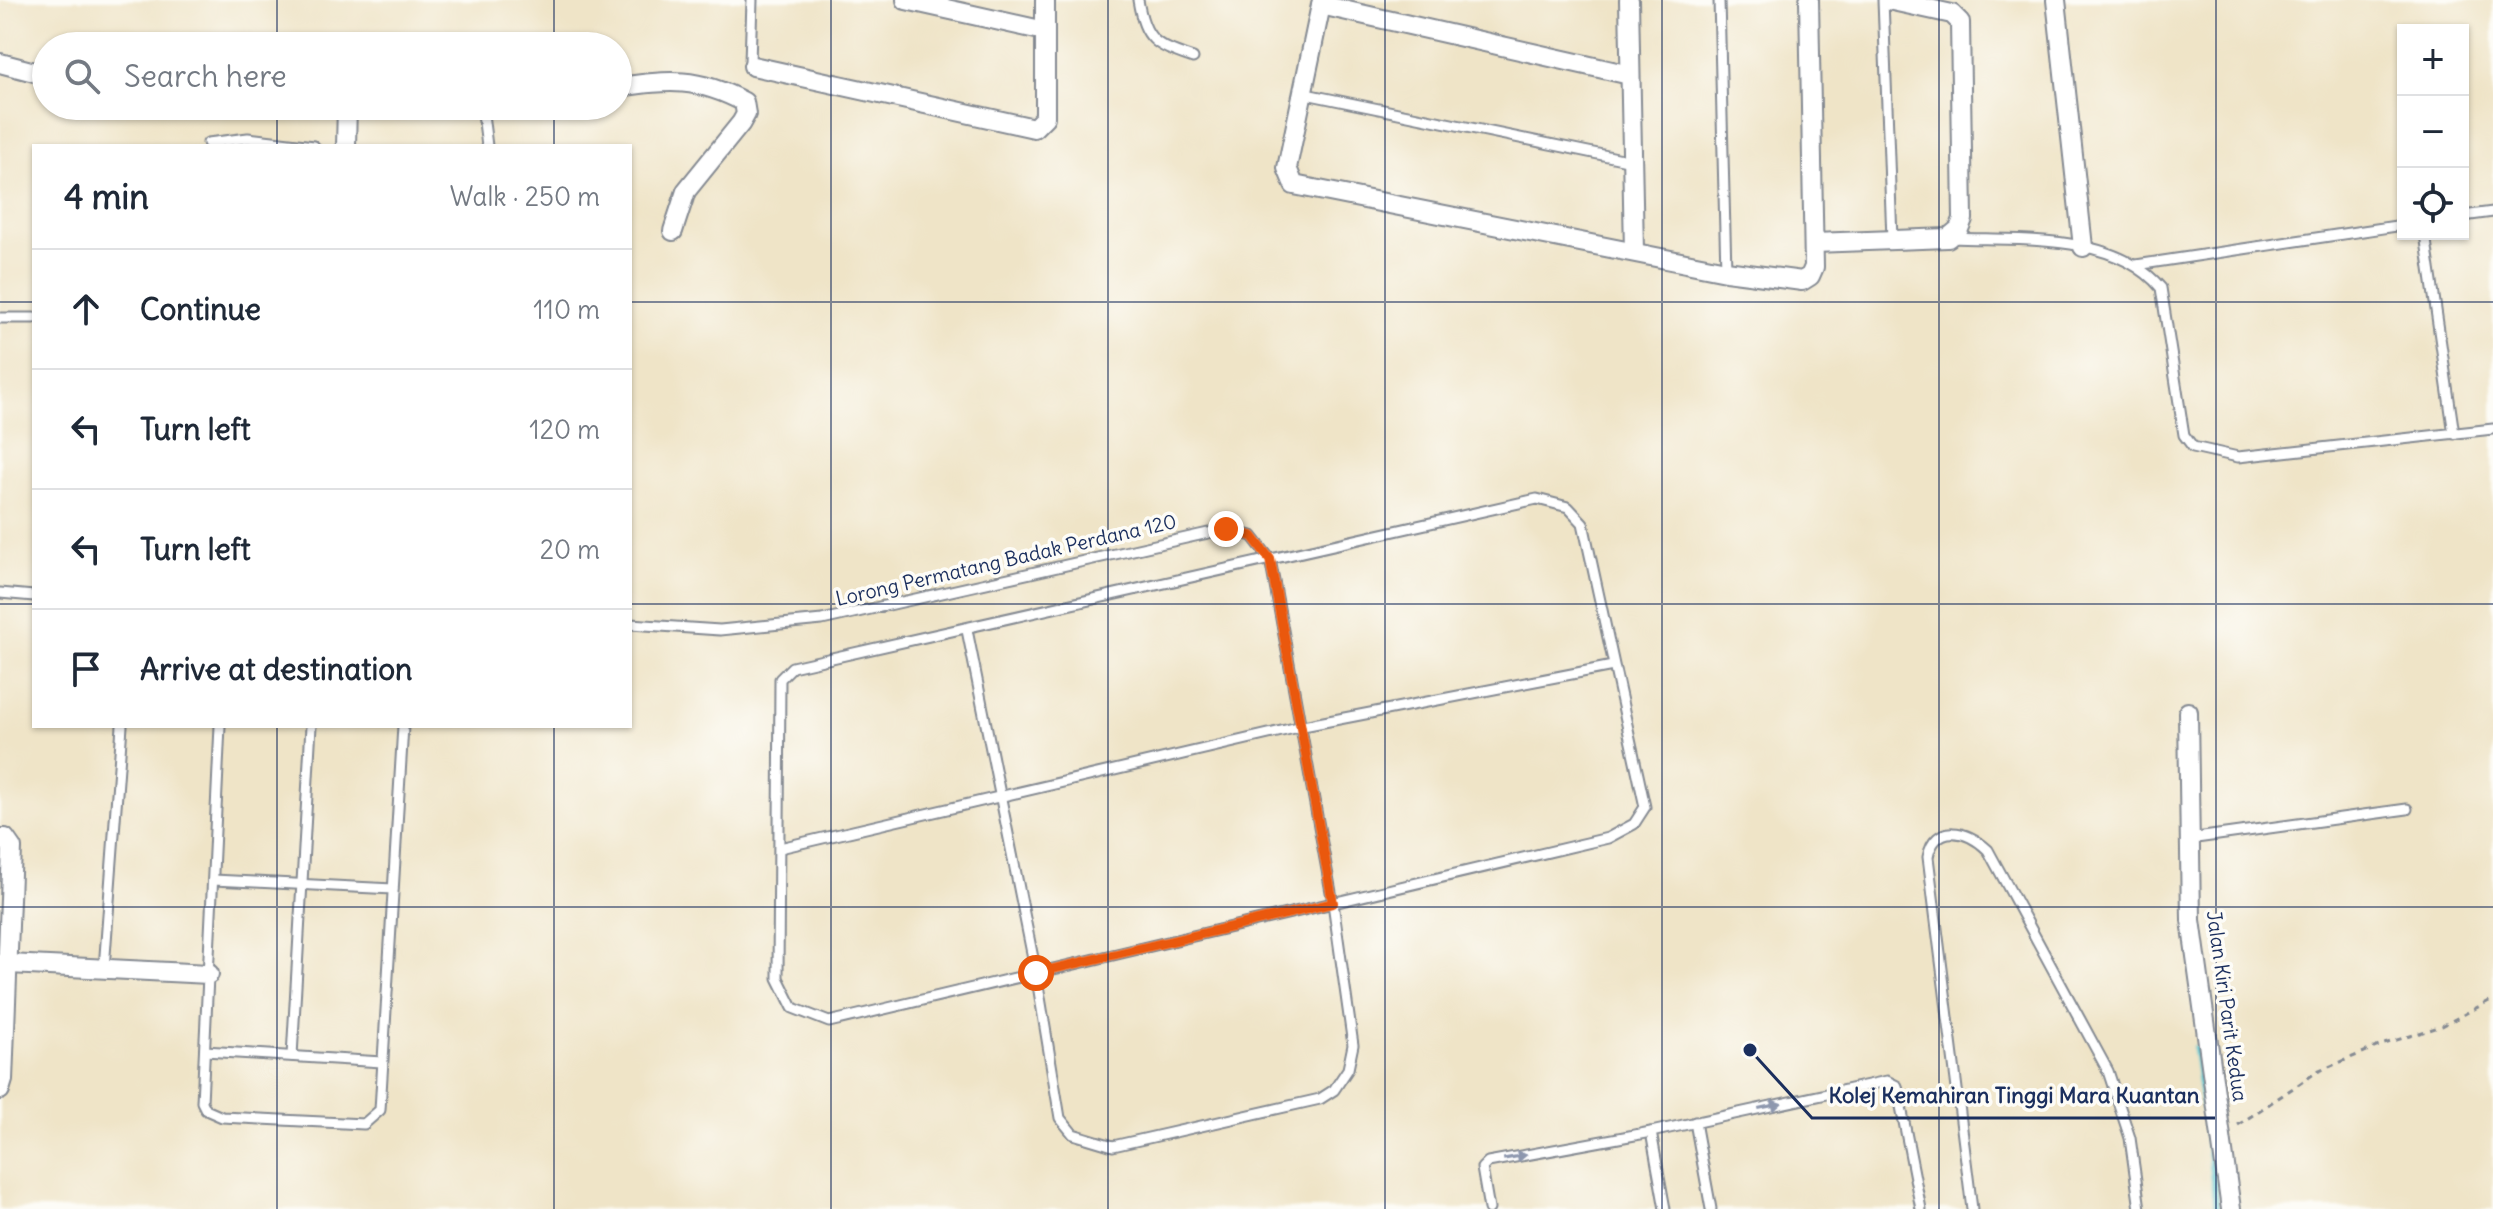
<!DOCTYPE html>
<html lang="en">
<head>
<meta charset="utf-8">
<style>
	body { margin:0; font-family:Delius,sans-serif; background:#f6f6f7; color:#1f2937 }
	.controls { position:absolute; right:24px; top:24px; display:grid; overflow:hidden; border-radius:0px; box-shadow:0 2px 6px #0004 }
	.controls button { width:72px; height:72px; display:grid; place-items:center; padding:0; border:0; border-bottom:2px solid #e0e1e3; background:#fff; color:#1f2937; font:40px sans-serif }
	.stop { position:absolute; width:24px; height:24px; margin:-18px; border:6px solid #ea580c; border-radius:50%; background:#fff }
	.stop.end { background:#ea580c; border-color:#fff; box-shadow:0 2px 8px #0008 }
	.list { margin:0; padding:0; list-style:none }
	h2 { display:flex; justify-content:space-between; align-items:center; height:104px; margin:0; padding:0 32px; font-size:34px }
	h2 small { font-size:26px; font-weight:400; color:#747a83 }
	.list li { display:grid; grid-template-columns:52px 1fr auto; gap:24px; align-items:center; box-sizing:border-box; height:120px; padding:0 32px; border-top:2px solid #e0e1e3 }
	.list b { display:block; font-size:30px; white-space:nowrap }
	.list em { font-size:26px; font-style:normal; color:#747a83 }
	.icon { flex:none; width:44px; height:44px; fill:none; stroke:currentColor; stroke-width:2; stroke-linecap:round; stroke-linejoin:round }
	.map { position:relative; flex:none; width:2493px; height:1209px; overflow:hidden }
	.search { position:absolute; background:#fff; box-shadow:0 2px 6px #0004; left:32px; top:32px; width:600px; height:88px; display:flex; align-items:center; gap:20px; box-sizing:border-box; padding:0 28px; border-radius:44px; color:#747a83; font-size:30px }
	.panel { position:absolute; background:#fff; box-shadow:0 2px 6px #0004; left:32px; top:144px; width:600px; height:584px; border-radius:0px }
	.map>svg:first-child { display:block }
	.lines { fill:none; stroke-linecap:round; stroke-linejoin:round }
	.stream { stroke:#59c6d1; stroke-width:6 }
	.service-casing { stroke:#858a92; stroke-width:13 }
	.minor-casing { stroke:#858a92; stroke-width:22 }
	.path { stroke:#858a92; stroke-width:3; stroke-dasharray:6 6; stroke-linecap:butt }
	.service { stroke:#fff; stroke-width:9 }
	.minor { stroke:#fff; stroke-width:18 }
	.oneway { fill:#8d97ae }
	.route { stroke:#ea580c; stroke-width:10 }
	.grid { fill:none; stroke:#1b2f5e; stroke-width:2; stroke-opacity:0.55 }
	.labels { text-anchor:middle; stroke-width:7; stroke-linejoin:round; paint-order:stroke }
	.street-label { font-size:20px; fill:#1b2f5e; stroke:#fdfcf7 }
	.leader { fill:none; stroke:#1b2f5e; stroke-width:3 }
	.callout-dot { fill:#1b2f5e; stroke:#fdfcf7; stroke-width:3 }
	.callout-label { font-size:22px; text-anchor:middle; font-weight:bold; fill:#1b2f5e; stroke:#fdfcf7; stroke-width:7; stroke-linejoin:round; paint-order:stroke }
</style>
</head>
<body>
<div class="map">
<svg width="2493" height="1209" viewBox="0 0 2493 1209">
	<rect width="100%" height="100%" fill="#fdfcf7"/>
	<filter id="ink" filterUnits="userSpaceOnUse"><feTurbulence type="fractalNoise" baseFrequency=".0125" numOctaves="2"/><feDisplacementMap in="SourceGraphic" scale="16" xChannelSelector="R" yChannelSelector="G"/><feConvolveMatrix kernelMatrix="1 2 1 2 8 2 1 2 1" color-interpolation-filters="sRGB"/></filter>
	<filter id="wash" filterUnits="userSpaceOnUse"><feTurbulence type="fractalNoise" baseFrequency=".006" numOctaves="4" result="noise"/><feDisplacementMap in="SourceGraphic" scale="32" xChannelSelector="R" yChannelSelector="G"/><feGaussianBlur stdDeviation="1.8" result="paint"/><feColorMatrix in="noise" values="0 0 0 0 0 0 0 0 0 0 0 0 0 0 0 0 0 1.4 0 .05"/><feComposite in="paint" operator="in"/></filter>
	<g filter="url(#wash)">
		<rect width="100%" height="100%" fill="#efe4c7"/>
		<g class="lines">
			<polyline class="stream" points="2195,1048 2217,1209"/>
		</g>
	</g>
	<g filter="url(#ink)">
		<g class="lines">
			<defs>
				<g id="service">
					<polyline points="752,0 750,62 753,66"/>
					<path d="M1138 0C1145 42 1156 45 1193 58"/>
					<polyline points="1719,0 1726,271"/>
					<polyline points="1883,0 1892,239"/>
					<polyline points="1301,93 1632,161"/>
					<polyline points="482,106 487,146"/>
					<polyline points="208,143 248,138 314,146"/>
					<polyline points="2463,216 2493,212"/>
					<polyline points="2425,234 2454,434"/>
					<path d="M1952 238C2019 241 2114 232 2161 288L2184 435 2193 447 2238 457 2493 429"/>
					<polyline points="2136,265 2403,225"/>
					<polyline points="0,318 34,318"/>
					<polygon points="1537,499 1568,507 1583,523 1645,807 1634,824 1608,838 829,1022 793,1008 778,978 780,679 792,667"/>
					<polyline points="0,593 34,596"/>
					<polyline points="630,624 720,630 822,620 1226,529 1252,536 1270,559 1333,903 1353,1045 1348,1069 1334,1090 1320,1099 1113,1146 1073,1134 1060,1118 1036,973 967,630"/>
					<polyline points="220,726 202,1102 206,1110 222,1117 364,1124 380,1110 403,726"/>
					<polyline points="2189,839 2407,809"/>
					<polyline points="780,848 1303,726 1613,666"/>
					<polyline points="213,880 393,889"/>
					<polyline points="104,969 122,726"/>
					<polyline points="205,1051 382,1062"/>
					<polyline points="292,1056 311,726"/>
					<polyline points="1695,1122 1711,1209"/>
					<polyline points="1651,1132 1665,1209"/>
					<polyline points="1489,1209 1482,1168 1488,1162 1651,1132 1887,1081 1897,1086 1921,1209"/>
					<path d="M1972 1209 1928 857C1935 822 1967 830 1988 850L2108 1071 2130 1138 2140 1209"/>
				</g>
				<g id="minor">
					<polyline points="906,0 1045,31"/>
					<polyline points="1322,0 1287,168 1294,185 1726,271 1802,281 1810,276 1814,267 1809,0"/>
					<polyline points="1629,0 1634,252"/>
					<polyline points="2056,0 2083,247"/>
					<polyline points="1321,5 1630,75"/>
					<polyline points="0,63 46,75"/>
					<polyline points="753,66 1034,128 1045,117 1045,0"/>
					<path d="M618 87C670 80 697 77 744 102L746 114 741 123 686 191 673 231"/>
					<polyline points="346,146 347,106"/>
					<polyline points="1814,243 1948,238 1959,229 1963,219 1960,22 1952,14 1888,0"/>
					<polyline points="2188,712 2191,920 2231,1209"/>
					<polyline points="0,838 5,838 12,848 3,1080 0,1090"/>
					<polyline points="9,964 209,974"/>
				</g>
			</defs>
			<use href="#service" class="service-casing"/>
			<use href="#minor" class="minor-casing"/>
			<polyline class="path" points="2238,1125 2317,1072 2381,1045 2442,1026 2493,999"/>
			<use href="#service" class="service"/>
			<use href="#minor" class="minor"/>
		</g>
		<defs><path id="oneway-solid" d="M-6-.8H1V-3.2L6.5 0L1 3.2V.8H-6Z" transform="scale(2)"/></defs>
		<g class="oneway">
			<use href="#oneway-solid" transform="translate(1770 1106) rotate(-12)"/>
			<use href="#oneway-solid" transform="translate(1515 1157) rotate(-10)"/>
		</g>
	</g>
	<g class="lines" filter="url(#ink)">
		<polyline class="route" points="1036,973 1333,903 1270,559 1252,536 1226,529"/>
	</g>
	<path class="grid" d="M277 0V46M554 0V46M831 0V1209M1108 0V1209M1385 0V1209M1662 0V1209M1939 0V1209M2216 0V1209M277 106V146M554 106V146M0 302H34M630 302H2493M0 604H34M630 604H2493M277 726V1209M554 726V1209M0 907H2493"/>
	<g class="labels">
		<g class="street-label">
			<text transform="translate(1006 560) rotate(-13)" y="7">Lorong Permatang Badak Perdana 120</text>
			<text transform="translate(2227 1006) rotate(82)" y="7">Jalan Kiri Parit Kedua</text>
		</g>
	</g>
	<path class="leader" d="M1750 1050L1812 1118H2215"/>
	<circle class="callout-dot" cx="1750" cy="1050" r="8"/>
	<g class="callout-label">
		<text x="2014" y="1103">Kolej Kemahiran Tinggi Mara Kuantan</text>
	</g>
</svg>
<div class="controls">
<button>+</button>
<button>−</button>
<button><svg class="icon" aria-label="locate" viewBox="0 0 24 24"><circle cx="12" cy="12" r="6"/><path d="M12 2v4M12 18v4M2 12h4M18 12h4"/></svg></button>
</div>
<div class="stop" style="left:1036px;top:973px"></div>
<div class="stop end" style="left:1226px;top:529px"></div>
<div class="search"><svg class="icon" aria-label="search" viewBox="0 0 24 24"><circle cx="10" cy="10" r="6"/><path d="M15 15l6 6"/></svg>Search here</div>
<section class="panel">
<h2>4 min<small>Walk · 250 m</small></h2>
<ul class="list">
<li><svg class="icon" aria-label="ahead" viewBox="0 0 24 24"><path d="M12 20V5M6 11l6-6 6 6"/></svg><div><b>Continue</b></div><em>110 m</em></li>
<li><svg class="icon" aria-label="left" viewBox="0 0 24 24"><path d="M17 20v-9H6M10 6l-5 5 5 5"/></svg><div><b>Turn left</b></div><em>120 m</em></li>
<li><svg class="icon" aria-label="left" viewBox="0 0 24 24"><path d="M17 20v-9H6M10 6l-5 5 5 5"/></svg><div><b>Turn left</b></div><em>20 m</em></li>
<li><svg class="icon" aria-label="arrive" viewBox="0 0 24 24"><path d="M6 21V4h12l-3 4 3 4H6"/></svg><div><b>Arrive at destination</b></div></li>
</ul>
</section>
</div>
</body>
</html>
